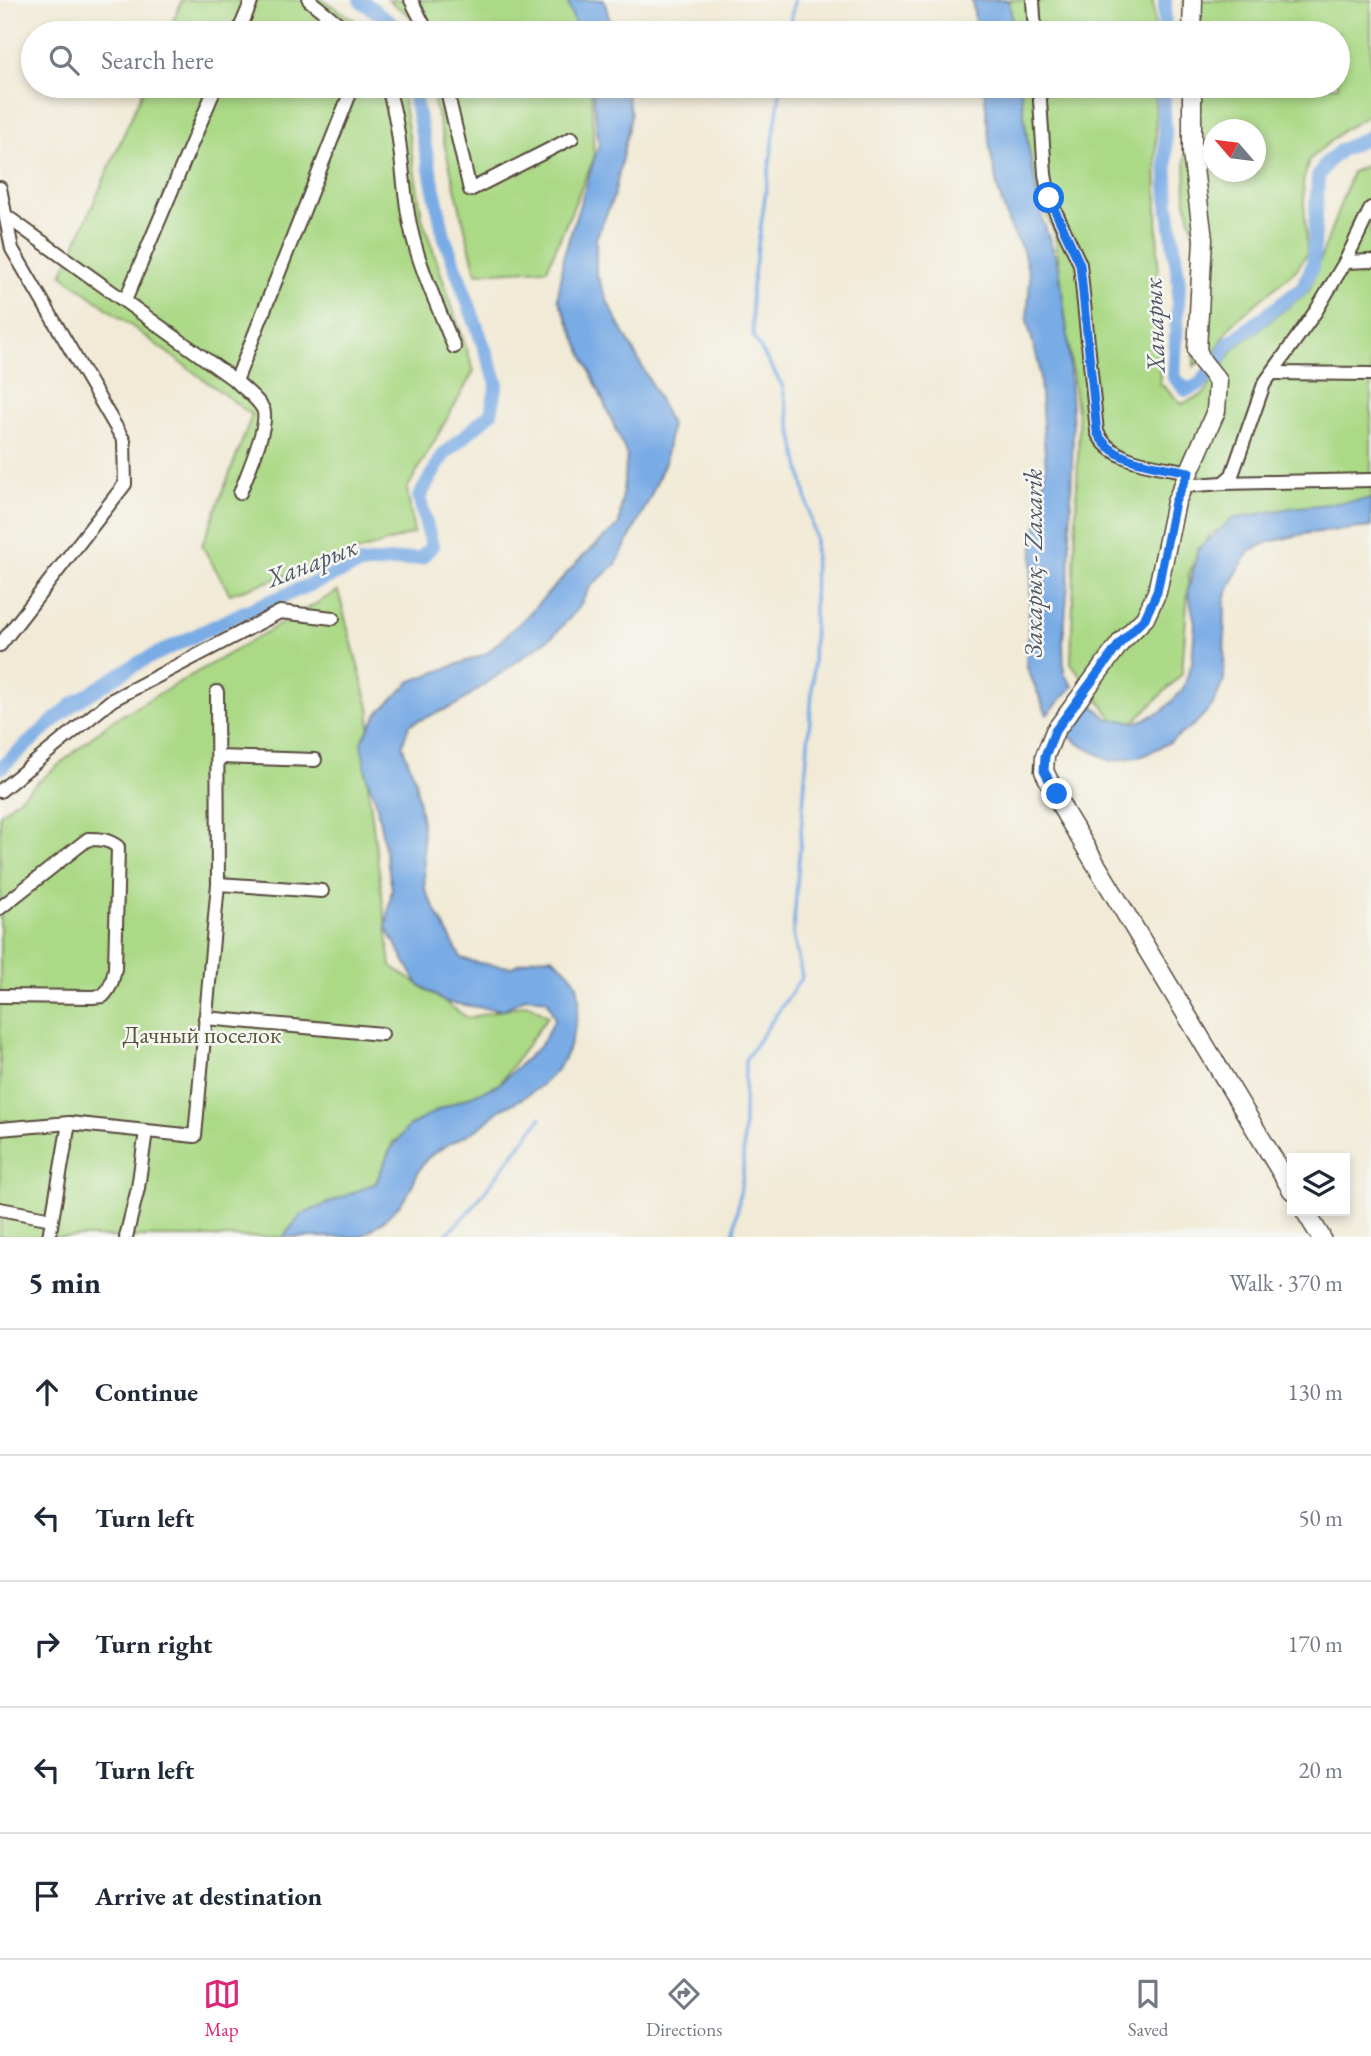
<!DOCTYPE html>
<html lang="en">
<head>
<meta charset="utf-8">
<style>
	body { margin:0; font-family:"EB Garamond",serif; background:#f6f6f7; color:#1f2937 }
	.controls { position:absolute; right:21px; bottom:21px; display:grid; overflow:hidden; border-radius:0px; box-shadow:0 4px 10px #0003 }
	.controls button { width:63px; height:63px; display:grid; place-items:center; padding:0; border:0; border-bottom:2px solid #e0e1e3; background:#fff; color:#1f2937; font:35px sans-serif }
	.compass { position:absolute; left:1203px; top:119px; width:63px; height:63px; border-radius:50%; background:#fff; box-shadow:0 4px 10px #0003; rotate:298deg }
	.stop { position:absolute; width:21px; height:21px; margin:-16px; border:5px solid #1a73e8; border-radius:50%; background:#fff }
	.stop.end { background:#1a73e8; border-color:#fff; box-shadow:0 2px 7px #0008 }
	.list { margin:0; padding:0; list-style:none }
	h2 { display:flex; justify-content:space-between; align-items:center; height:91px; margin:0; padding:0 28px; font-size:30px }
	h2 small { font-size:23px; font-weight:400; color:#747a83 }
	.list li { display:grid; grid-template-columns:46px 1fr auto; gap:21px; align-items:center; box-sizing:border-box; height:126px; padding:0 28px; border-top:2px solid #e0e1e3 }
	.list b { display:block; font-size:26px; white-space:nowrap }
	.list em { font-size:23px; font-style:normal; color:#747a83 }
	.icon { flex:none; width:38px; height:38px; fill:none; stroke:currentColor; stroke-width:2; stroke-linecap:round; stroke-linejoin:round }
	.map { position:relative; flex:none; width:1371px; height:1237px; overflow:hidden }
	.search { position:absolute; background:#fff; box-shadow:0 4px 10px #0003; left:21px; right:21px; top:21px; height:77px; display:flex; align-items:center; gap:18px; box-sizing:border-box; padding:0 24px; border-radius:38px; color:#747a83; font-size:26px }
	.sheet { height:721px; background:#fff }
	nav { display:flex; justify-content:space-around; align-items:center; box-sizing:border-box; height:98px; border-top:2px solid #e0e1e3; background:#fff; font-size:19px; color:#747a83 }
	nav a { display:grid; justify-items:center; gap:4px }
	nav .on { color:#db2777 }
	.map>svg:first-child { display:block }
	.green { fill:#abd986; stroke:#738252; stroke-width:2; fill-rule:evenodd }
	.water { fill:#79abe5; stroke:#5a6a82; stroke-width:2 }
	.lines { fill:none; stroke-linecap:round; stroke-linejoin:round }
	.stream { stroke:#79abe5; stroke-width:3.5 }
	.canal { stroke:#79abe5; stroke-width:14 }
	.street-casing { stroke:#56473a; stroke-width:16 }
	.secondary-casing { stroke:#56473a; stroke-width:21 }
	.street { stroke:#fff; stroke-width:12 }
	.secondary { stroke:#fff; stroke-width:18 }
	.route { stroke:#1a73e8; stroke-width:9 }
	.labels { text-anchor:middle; stroke-width:5; stroke-linejoin:round; paint-order:stroke }
	.park-label { font-size:24px; fill:#575638; stroke:#f6f6f2 }
	.water-label { font-size:26px; font-style:italic; fill:#515764; stroke:#f6f6f2 }
</style>
</head>
<body>
<div class="map">
<svg width="1371" height="1237" viewBox="0 0 1371 1237">
	<rect width="100%" height="100%" fill="#f6f6f2"/>
	<filter id="ink" filterUnits="userSpaceOnUse"><feTurbulence type="fractalNoise" baseFrequency=".0143" numOctaves="2"/><feDisplacementMap in="SourceGraphic" scale="14" xChannelSelector="R" yChannelSelector="G"/><feConvolveMatrix kernelMatrix="1 2 1 2 8 2 1 2 1" color-interpolation-filters="sRGB"/></filter>
	<filter id="wash" filterUnits="userSpaceOnUse"><feTurbulence type="fractalNoise" baseFrequency=".00686" numOctaves="4" result="noise"/><feDisplacementMap in="SourceGraphic" scale="28" xChannelSelector="R" yChannelSelector="G"/><feGaussianBlur stdDeviation="1.57" result="paint"/><feColorMatrix in="noise" values="0 0 0 0 0 0 0 0 0 0 0 0 0 0 0 0 0 1.4 0 .05"/><feComposite in="paint" operator="in"/></filter>
	<g filter="url(#wash)">
		<rect width="100%" height="100%" fill="#f1ead6"/>
		<g class="green">
			<polygon points="182,0 323,0 375,33 168,33"/>
			<polygon points="388,0 567,0 579,33 417,33 413,18"/>
			<polygon points="1009,0 1153,0 1155,33 1014,33"/>
			<path d="M1184 0H1371V114L1342 131 1309 160 1303 182 1307 253 1297 269 1233 323 1217 348 1194 366 1196 243 1186 202 1184 86H1338V33H1183ZM1214 130H1256V172H1214Z"/>
			<polygon points="145,86 401,86 422,218 474,371 407,489 414,533 230,594 202,546 252,415 62,275"/>
			<polygon points="430,86 591,86 594,158 547,269 476,273"/>
			<polygon points="1020,86 1155,86 1160,383 1182,404 1204,394 1234,349 1309,291 1352,172 1371,163 1371,520 1211,532 1189,573 1182,674 1133,723 1113,719 1071,663 1079,426 1055,234 1034,189"/>
			<polygon points="338,591 370,711 367,778 391,966 468,1018 528,1004 548,1016 492,1094 393,1142 371,1195 300,1237 0,1237 0,814 110,722"/>
		</g>
		<g class="water">
			<polygon points="567,0 604,0 613,33 578,33"/>
			<polygon points="972,0 1009,0 1014,33 977,33"/>
			<path d="M592 86H625L631 115 614 196 596 238V273L609 305 654 389 671 426 665 462 649 500 616 564 590 587 578 609 554 635 456 705 410 724 402 745 415 779 422 823 425 890 461 958 478 963 511 967 534 958 552 957C576 976 583 985 577 1016 570 1057 557 1079 519 1100 513 1104 506 1105 500 1110 491 1116 485 1125 476 1130 462 1138 435 1149 425 1161 416 1172 413 1187 405 1198 393 1214 377 1227 360 1237H283L302 1214 376 1183 390 1150 409 1126 440 1109 498 1085 541 1045 555 1019 547 1000 527 997 503 1010 484 1008 445 1002 417 983 386 927 392 888 376 801 367 778 361 742 378 713 411 681 486 654 525 618 581 558 619 525 627 455 558 298 563 258 599 144Z"/>
			<polygon points="984,86 1020,86 1029,151 1042,218 1059,267 1068,340 1073,429 1069,571 1063,643 1064,674 1073,686 1047,715 1026,665 1033,550 1046,468 1039,365 1027,321 1030,279 1023,250 1010,227 998,190 990,149"/>
			<polygon points="1371,499 1371,527 1309,533 1269,542 1251,550 1239,568 1225,598 1224,680 1212,706 1195,724 1170,742 1143,756 1111,761 1079,744 1060,728 1085,697 1108,719 1138,722 1163,711 1183,689 1192,663 1195,623 1188,591 1198,549 1232,519 1291,508"/>
		</g>
		<g class="lines">
			<g class="stream">
				<polyline points="789,33 794,0"/>
				<polyline points="444,1237 472,1208 541,1118"/>
				<polyline points="733,1237 743,1174 745,1060 802,977 793,934 813,679 815,538 782,385 753,336 751,294 781,86"/>
			</g>
			<g class="canal">
				<polyline points="360,0 389,21 395,33"/>
				<polyline points="1164,33 1165,0"/>
				<polyline points="1163,86 1168,205 1179,283 1174,377 1186,390 1199,385 1218,362 1227,345 1302,288 1313,265 1318,177 1327,162 1341,150 1371,136"/>
				<polyline points="0,768 73,704 138,663 242,613 360,564 421,558 432,546 419,497 444,454 491,413 497,383 444,236 412,86"/>
			</g>
		</g>
	</g>
	<g filter="url(#ink)">
		<g class="lines">
			<defs>
				<g id="street">
					<polyline points="309,0 350,33"/>
					<polyline points="411,0 428,33"/>
					<polyline points="1033,0 1035,33"/>
					<polyline points="238,33 252,0"/>
					<path d="M387 86C401 126 401 171 408 214 415 259 437 304 454 347"/>
					<polyline points="446,86 470,190 572,138"/>
					<path d="M1039 86 1045 174 1049 198 1080 264 1097 432C1112 464 1158 465 1189 472"/>
					<polyline points="0,188 12,249 124,441 125,484 0,645"/>
					<path d="M6 216 236 381C245 390 257 398 263 409 270 423 246 477 240 493"/>
					<polyline points="1345,262 1371,261"/>
					<polyline points="125,301 216,86"/>
					<polyline points="1273,373 1371,374"/>
					<polyline points="236,381 353,86"/>
					<polyline points="1223,483 1371,480"/>
					<polyline points="1183,486 1223,483 1232,475 1264,384 1316,311 1345,262 1371,208"/>
					<polyline points="218,757 315,760"/>
					<polyline points="0,791 112,700 280,612 333,618"/>
					<polyline points="218,884 322,891"/>
					<path d="M0 908 88 839C100 839 108 839 118 847L115 968C113 979 111 988 103 996L93 997 0 996"/>
					<polyline points="205,1018 382,1034"/>
					<polyline points="0,1129 69,1123 195,1136 218,884 217,692"/>
					<polyline points="0,1209 52,1219"/>
					<polyline points="49,1237 69,1123"/>
					<polyline points="126,1237 138,1188 146,1131"/>
				</g>
				<g id="secondary">
					<polyline points="1192,33 1193,0"/>
					<polyline points="1192,86 1192,153 1203,239 1197,350 1202,361 1218,381 1216,411 1176,502 1157,592 1145,618 1121,642 1055,731 1045,756 1044,771 1065,813 1292,1190"/>
					<polyline points="1305,1211 1321,1237"/>
				</g>
			</defs>
			<use href="#street" class="street-casing"/>
			<use href="#secondary" class="secondary-casing"/>
			<use href="#street" class="street"/>
			<use href="#secondary" class="secondary"/>
		</g>
	</g>
	<g class="lines" filter="url(#ink)">
		<path class="route" d="M1049 198 1080 264 1097 432C1112 464 1158 465 1189 472L1175 502 1157 592 1145 618 1121 642 1055 731 1045 756 1044 771 1057 794"/>
	</g>
	<g class="labels">
		<g class="park-label">
			<text x="202" y="1043">Дачный поселок</text>
		</g>
		<g class="water-label">
			<text transform="translate(1154 325) rotate(-92)" y="9">Ханарык</text>
			<text transform="translate(312 562) rotate(-21)" y="9">Ханарык</text>
			<text transform="translate(1033 563) rotate(-90)" y="9">Закарық - Zaxarik</text>
		</g>
	</g>
</svg>
<div class="controls">
<button><svg class="icon" aria-label="layers" viewBox="0 0 24 24"><path d="M12 4l9 5-9 5-9-5zM3 14l9 5 9-5"/></svg></button>
</div>
<svg class="compass" viewBox="-18 -18 36 36"><path d="M0-13l5 13h-10z" fill="#e53935"/><path d="M0 13l5-13h-10z" fill="#747a83"/></svg>
<div class="stop" style="left:1049px;top:198px"></div>
<div class="stop end" style="left:1057px;top:794px"></div>
<div class="search"><svg class="icon" aria-label="search" viewBox="0 0 24 24"><circle cx="10" cy="10" r="6"/><path d="M15 15l6 6"/></svg>Search here</div>
</div>
<section class="sheet">
<h2>5 min<small>Walk · 370 m</small></h2>
<ul class="list">
<li><svg class="icon" aria-label="ahead" viewBox="0 0 24 24"><path d="M12 20V5M6 11l6-6 6 6"/></svg><div><b>Continue</b></div><em>130 m</em></li>
<li><svg class="icon" aria-label="left" viewBox="0 0 24 24"><path d="M17 20v-9H6M10 6l-5 5 5 5"/></svg><div><b>Turn left</b></div><em>50 m</em></li>
<li><svg class="icon" aria-label="right" viewBox="0 0 24 24"><path d="M7 20v-9h11M14 6l5 5-5 5"/></svg><div><b>Turn right</b></div><em>170 m</em></li>
<li><svg class="icon" aria-label="left" viewBox="0 0 24 24"><path d="M17 20v-9H6M10 6l-5 5 5 5"/></svg><div><b>Turn left</b></div><em>20 m</em></li>
<li><svg class="icon" aria-label="arrive" viewBox="0 0 24 24"><path d="M6 21V4h12l-3 4 3 4H6"/></svg><div><b>Arrive at destination</b></div></li>
</ul>
</section>
<nav>
<a class="on"><svg class="icon" aria-label="map" viewBox="0 0 24 24"><path d="M3 6l6-2 6 2 6-2v14l-6 2-6-2-6 2zM9 4v14M15 6v14"/></svg>Map</a>
<a><svg class="icon" aria-label="directions" viewBox="0 0 24 24"><path d="M12 3l9 9-9 9-9-9zM9 14v-3h6M13 9l2 2-2 2"/></svg>Directions</a>
<a><svg class="icon" aria-label="saved" viewBox="0 0 24 24"><path d="M7 4h10v16l-5-4-5 4z"/></svg>Saved</a>
</nav>
</body>
</html>
